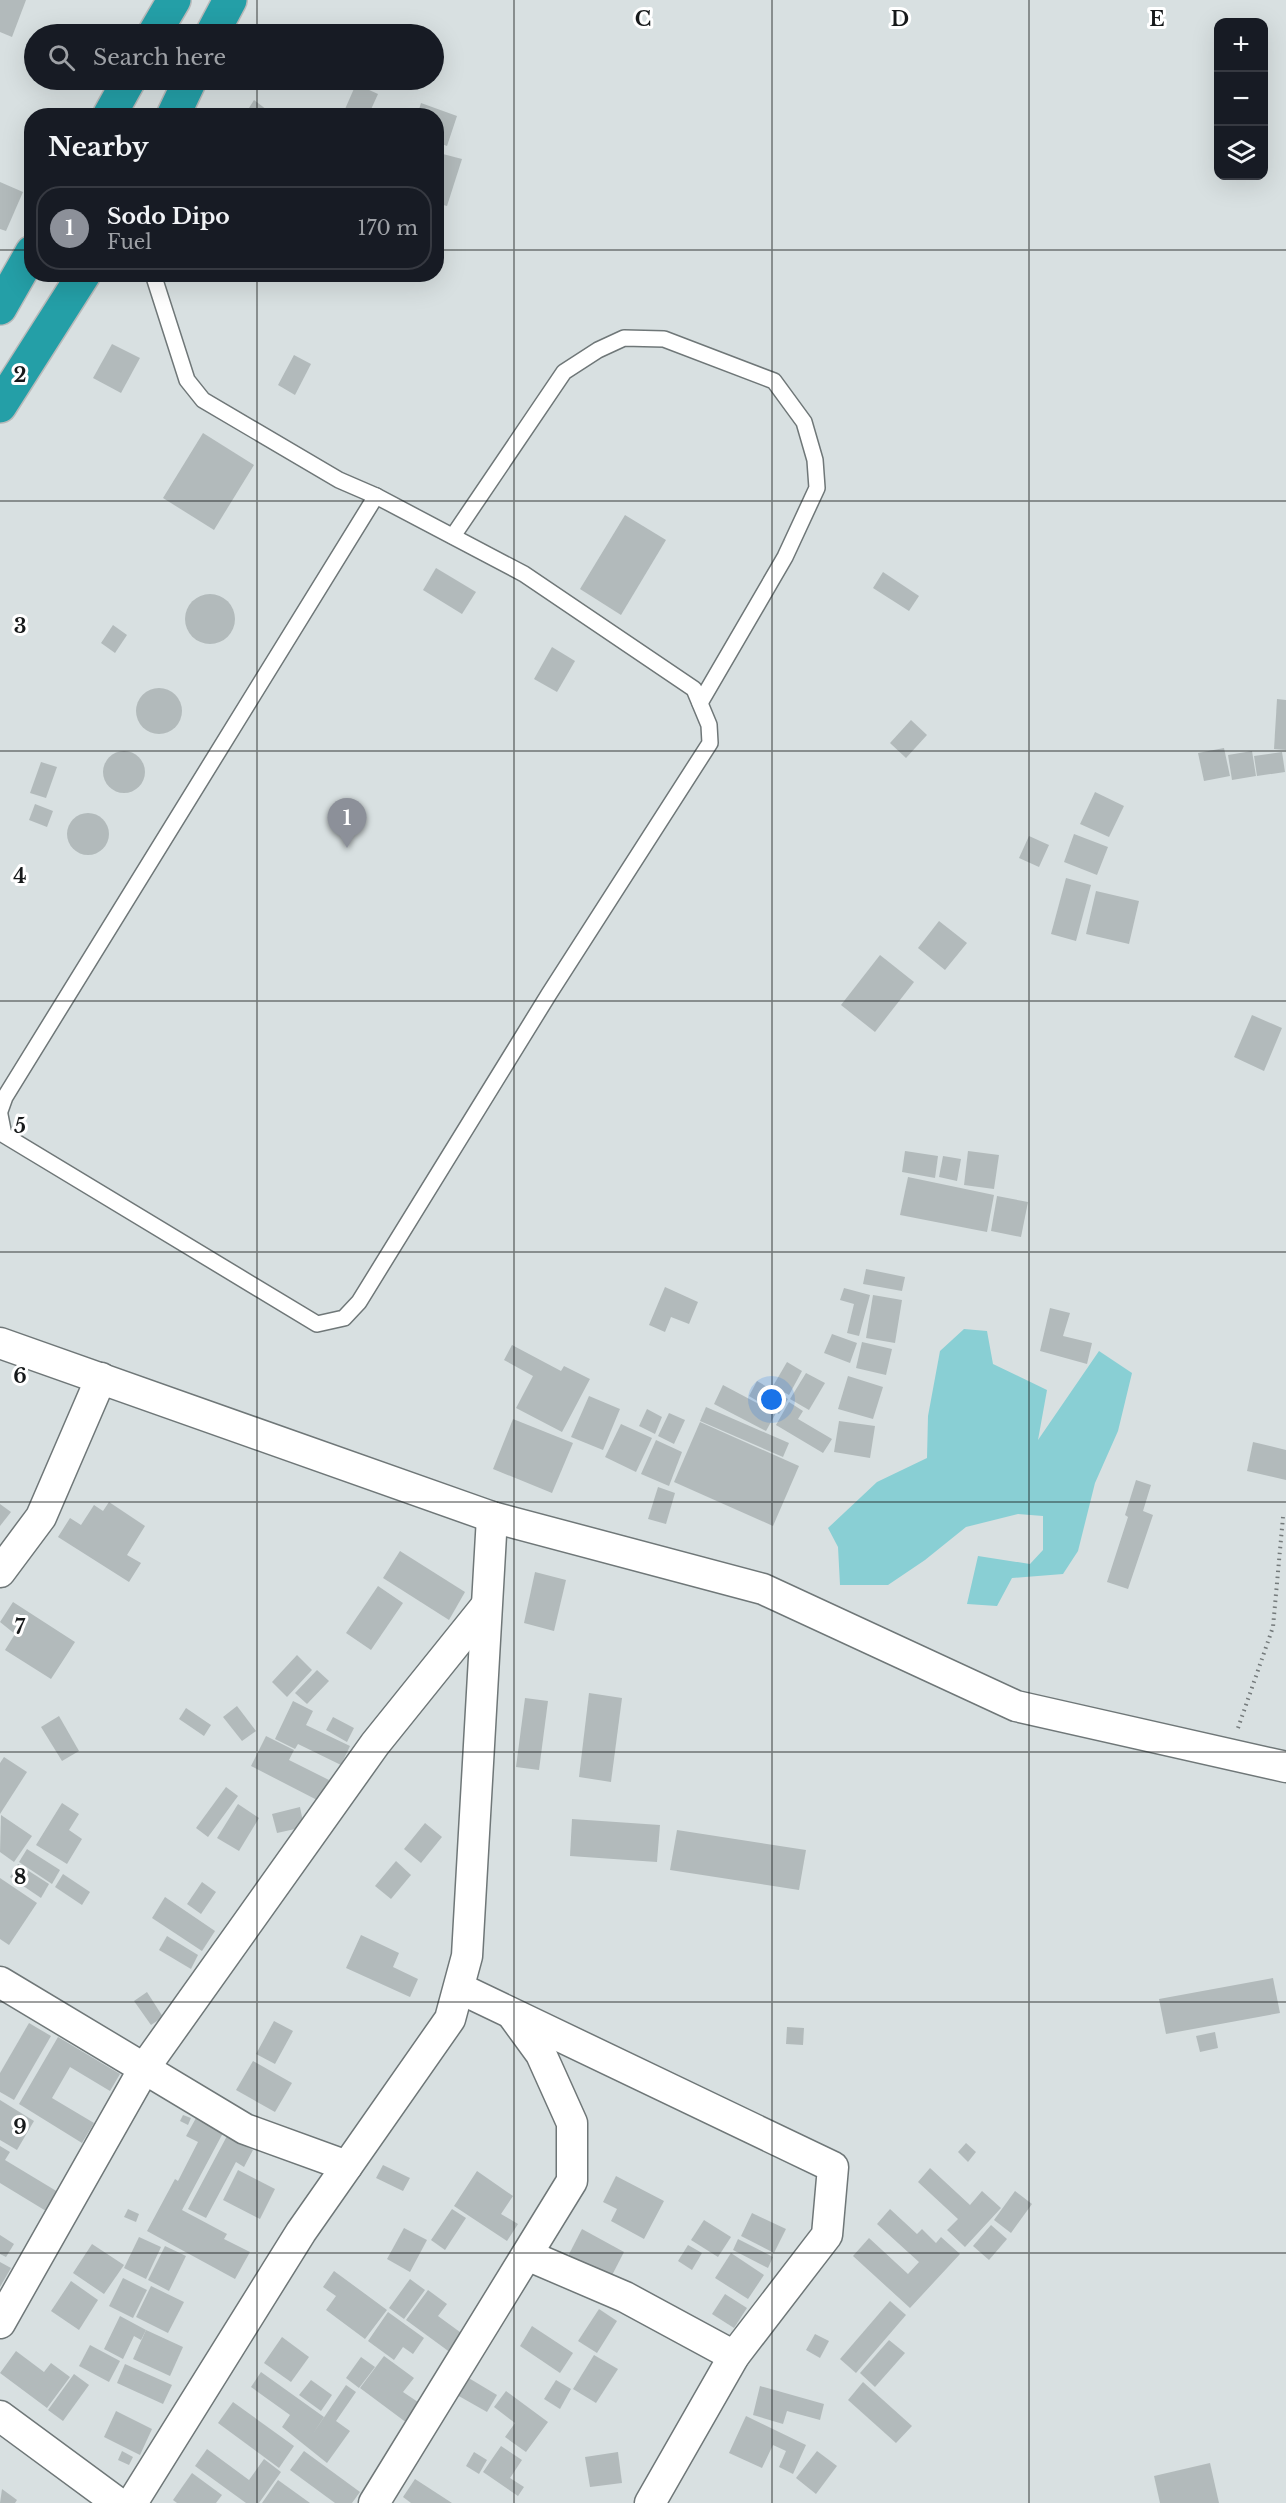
<!DOCTYPE html>
<html lang="en">
<head>
<meta charset="utf-8">
<style>
	body { margin:0; font-family:"Libre Baskerville",serif; background:#242831; color:#f1f3f6 }
	.controls { position:absolute; right:18px; top:18px; display:grid; overflow:hidden; border-radius:12px; box-shadow:0 6px 24px #0002 }
	.controls button { width:54px; height:54px; display:grid; place-items:center; padding:0; border:0; border-bottom:2px solid #363941; background:#171b24; color:#f1f3f6; font:30px sans-serif }
	.you { position:absolute; left:772px; top:1400px; width:21px; height:21px; margin:-15px; border:4px solid #fff; border-radius:50%; background:#1a73e8; box-shadow:0 0 0 9px #1a73e833 }
	.badge { display:grid; place-items:center; width:39px; height:39px; border-radius:50%; background:#8c9099; color:#fff; font-size:20px; font-weight:700 }
	.pin { position:absolute; translate:-50% -50px; filter:drop-shadow(0 2px 3px #0008) }
	.pin::after { content:''; position:absolute; top:32px; width:21px; height:18px; background:inherit; clip-path:polygon(0 0,100% 0,50% 100%) }
	.list { margin:0; padding:0; list-style:none }
	h2 { display:flex; justify-content:space-between; align-items:center; height:78px; margin:0; padding:0 24px; font-size:26px }
	h2 small { font-size:20px; font-weight:400; color:#9ea1a6 }
	.list li { display:grid; grid-template-columns:39px 1fr auto; gap:18px; align-items:center; box-sizing:border-box; height:84px; margin:0 12px 12px; padding:0 12px; border:2px solid #363941; border-radius:24px }
	.list b { display:block; font-size:22px; white-space:nowrap }
	.list p { margin:0; font-size:20px; white-space:nowrap; color:#9ea1a6 }
	.list em { font-size:20px; font-style:normal; color:#9ea1a6 }
	.icon { flex:none; width:33px; height:33px; fill:none; stroke:currentColor; stroke-width:2; stroke-linecap:round; stroke-linejoin:round }
	.map { position:relative; flex:none; width:1286px; height:2503px; overflow:hidden }
	.search { position:absolute; background:#171b24; box-shadow:0 6px 24px #0002; left:24px; top:24px; width:420px; height:66px; display:flex; align-items:center; gap:15px; box-sizing:border-box; padding:0 21px; border-radius:33px; color:#9ea1a6; font-size:22px }
	.panel { position:absolute; background:#171b24; box-shadow:0 6px 24px #0002; left:24px; top:108px; width:420px; height:174px; border-radius:24px }
	.map>svg:first-child { display:block }
	.green { fill:#89cfd4 }
	.building { fill:#b2babb }
	.lines { fill:none; stroke-linecap:round; stroke-linejoin:round }
	.lane-casing { stroke:#6f7778; stroke-width:18 }
	.street-casing { stroke:#6f7778; stroke-width:33 }
	.highway-casing { stroke:#b9baba; stroke-width:36 }
	.path { stroke:#747a7b; stroke-width:4; stroke-dasharray:1.5 4.5; stroke-linecap:butt }
	.lane { stroke:#fff; stroke-width:15 }
	.street { stroke:#fff; stroke-width:30 }
	.highway { stroke:#249fa7; stroke-width:33 }
	.grid { fill:none; stroke:#16191a; stroke-width:1.5; stroke-opacity:0.55 }
	.grid-label { font-size:20px; text-anchor:middle; font-weight:bold; fill:#16191a; stroke:#fff; stroke-width:6; stroke-linejoin:round; paint-order:stroke }
</style>
</head>
<body>
<div class="map">
<svg width="1286" height="2503" viewBox="0 0 1286 2503">
	<rect width="100%" height="100%" fill="#d8e0e1"/>
	<polygon class="green" points="964,1329 987,1331 993,1364 1047,1390 1038,1440 1099,1351 1132,1373 1118,1431 1095,1483 1078,1551 1063,1574 1012,1578 997,1606 967,1604 978,1556 1030,1564 1043,1550 1043,1516 1018,1514 966,1527 925,1560 888,1585 840,1585 838,1547 828,1528 877,1482 927,1458 928,1416 940,1351"/>
	<g class="building">
		<polygon points="0,0 26,0 12,37 0,32"/>
		<polygon points="356,84 378,94 368,116 342,116"/>
		<polygon points="254,100 275,116 244,116"/>
		<polygon points="421,103 457,116 447,146 436,142 436,116 417,116"/>
		<polygon points="439,153 462,159 447,206 436,203 436,161"/>
		<polygon points="0,182 23,192 6,231 0,229"/>
		<polygon points="112,344 140,358 121,393 93,378"/>
		<polygon points="294,355 311,364 295,395 278,385"/>
		<polygon points="203,433 254,465 214,530 163,498"/>
		<polygon points="625,515 666,540 621,615 580,589"/>
		<polygon points="436,568 476,592 462,614 423,590"/>
		<polygon points="883,572 919,596 909,611 873,588"/>
		<circle cx="210" cy="619" r="25"/>
		<polygon points="113,625 127,635 115,653 101,643"/>
		<polygon points="552,647 575,661 557,692 534,679"/>
		<circle cx="159" cy="711" r="23"/>
		<polygon points="1277,699 1286,700 1286,750 1274,749"/>
		<polygon points="911,720 927,735 906,758 890,743"/>
		<polygon points="1224,748 1230,776 1204,781 1198,753"/>
		<polygon points="1252,751 1256,776 1232,780 1228,755"/>
		<circle cx="124" cy="772" r="21"/>
		<polygon points="1282,752 1285,772 1257,776 1254,756"/>
		<polygon points="41,762 57,767 46,798 30,793"/>
		<polygon points="1095,792 1124,806 1109,837 1080,824"/>
		<polygon points="35,804 53,811 47,827 29,820"/>
		<circle cx="88" cy="834" r="21"/>
		<polygon points="1074,834 1108,847 1097,875 1064,862"/>
		<polygon points="1029,836 1049,845 1039,867 1019,858"/>
		<polygon points="1066,878 1091,885 1076,941 1051,934"/>
		<polygon points="1096,891 1139,901 1129,944 1086,934"/>
		<polygon points="939,921 967,943 945,970 918,948"/>
		<polygon points="880,955 914,982 875,1032 841,1005"/>
		<polygon points="1252,1015 1282,1028 1264,1071 1234,1057"/>
		<polygon points="905,1151 938,1156 935,1178 902,1172"/>
		<polygon points="968,1151 999,1155 994,1189 964,1185"/>
		<polygon points="943,1156 961,1159 957,1181 939,1177"/>
		<polygon points="908,1177 994,1195 987,1232 900,1215"/>
		<polygon points="997,1196 1028,1202 1021,1237 991,1231"/>
		<polygon points="866,1269 905,1277 902,1291 863,1284"/>
		<polygon points="665,1287 698,1302 689,1324 671,1317 665,1332 649,1325"/>
		<polygon points="844,1288 870,1295 859,1336 847,1333 854,1304 840,1300"/>
		<polygon points="873,1295 902,1300 895,1343 866,1338"/>
		<polygon points="1050,1308 1070,1313 1063,1336 1092,1343 1087,1364 1040,1351"/>
		<polygon points="832,1334 857,1343 850,1363 824,1353"/>
		<polygon points="862,1342 892,1349 886,1375 856,1368"/>
		<polygon points="512,1345 561,1371 564,1366 590,1379 562,1432 516,1408 533,1376 504,1360"/>
		<polygon points="787,1362 802,1371 789,1395 773,1386"/>
		<polygon points="806,1373 825,1383 809,1410 790,1399"/>
		<polygon points="848,1376 883,1387 873,1419 838,1409"/>
		<polygon points="757,1381 788,1399 779,1414 749,1396"/>
		<polygon points="723,1385 776,1413 766,1431 714,1404"/>
		<polygon points="589,1396 620,1409 603,1450 571,1437"/>
		<polygon points="789,1402 803,1411 798,1419 832,1439 823,1453 776,1425"/>
		<polygon points="706,1407 789,1443 783,1457 700,1421"/>
		<polygon points="647,1409 662,1417 655,1434 639,1426"/>
		<polygon points="669,1413 685,1420 674,1444 658,1436"/>
		<polygon points="513,1419 573,1443 552,1493 493,1469"/>
		<polygon points="839,1421 875,1426 870,1458 834,1452"/>
		<polygon points="700,1422 799,1466 773,1526 674,1482"/>
		<polygon points="621,1424 652,1438 636,1472 605,1457"/>
		<polygon points="656,1440 682,1452 669,1486 641,1474"/>
		<polygon points="1253,1442 1286,1450 1286,1480 1247,1471"/>
		<polygon points="1136,1480 1151,1485 1143,1511 1153,1515 1128,1589 1107,1582 1128,1517 1125,1515"/>
		<polygon points="658,1487 675,1493 666,1524 648,1519"/>
		<polygon points="109,1502 145,1526 127,1555 141,1563 129,1582 58,1537 70,1518 81,1525 94,1505 103,1511"/>
		<polygon points="0,1504 11,1512 0,1526"/>
		<polygon points="400,1551 465,1592 449,1620 383,1578"/>
		<polygon points="535,1572 566,1580 554,1631 524,1623"/>
		<polygon points="378,1586 403,1603 371,1650 346,1633"/>
		<polygon points="13,1602 75,1642 51,1679 5,1650 15,1634 0,1622"/>
		<polygon points="297,1655 312,1670 287,1697 272,1682"/>
		<polygon points="317,1670 329,1681 307,1704 295,1693"/>
		<polygon points="589,1693 622,1698 611,1782 579,1777"/>
		<polygon points="525,1698 548,1701 539,1770 516,1767"/>
		<polygon points="293,1701 313,1711 306,1725 350,1746 341,1765 298,1744 295,1749 275,1739"/>
		<polygon points="237,1706 256,1731 242,1741 223,1717"/>
		<polygon points="186,1708 211,1725 204,1736 179,1719"/>
		<polygon points="59,1716 79,1751 62,1761 41,1727"/>
		<polygon points="333,1717 354,1728 347,1742 326,1730"/>
		<polygon points="266,1736 294,1750 289,1760 329,1780 319,1801 251,1766"/>
		<polygon points="4,1757 27,1772 0,1814 0,1763"/>
		<polygon points="226,1787 238,1796 208,1837 196,1828"/>
		<polygon points="62,1803 79,1814 69,1830 82,1839 67,1864 36,1845"/>
		<polygon points="238,1804 259,1818 239,1851 217,1838"/>
		<polygon points="300,1807 304,1827 277,1833 272,1814"/>
		<polygon points="1,1815 32,1836 14,1862 0,1852"/>
		<polygon points="572,1819 660,1825 657,1862 570,1856"/>
		<polygon points="425,1823 442,1837 421,1863 404,1849"/>
		<polygon points="677,1830 806,1850 799,1890 670,1870"/>
		<polygon points="27,1849 60,1870 52,1884 19,1862"/>
		<polygon points="396,1861 411,1875 391,1899 375,1886"/>
		<polygon points="18,1864 49,1884 41,1898 10,1877"/>
		<polygon points="63,1874 90,1892 82,1905 55,1887"/>
		<polygon points="0,1878 37,1903 9,1945 0,1939"/>
		<polygon points="202,1882 216,1892 201,1914 187,1904"/>
		<polygon points="165,1897 215,1931 202,1951 152,1918"/>
		<polygon points="361,1935 399,1953 393,1967 418,1979 410,1997 346,1968"/>
		<polygon points="167,1936 198,1955 191,1969 159,1950"/>
		<polygon points="1273,1978 1280,2013 1166,2034 1159,1999"/>
		<polygon points="147,1992 163,2017 151,2025 134,2001"/>
		<polygon points="274,2021 293,2031 275,2064 256,2054"/>
		<polygon points="29,2023 51,2036 14,2100 0,2092 0,2073"/>
		<polygon points="787,2027 804,2028 803,2045 786,2044"/>
		<polygon points="1215,2032 1218,2048 1200,2052 1196,2036"/>
		<polygon points="58,2037 120,2074 110,2091 70,2067 52,2098 94,2123 82,2143 19,2104"/>
		<polygon points="253,2061 292,2083 275,2112 236,2090"/>
		<polygon points="0,2100 34,2121 17,2150 0,2140"/>
		<polygon points="183,2115 191,2118 188,2125 180,2121"/>
		<polygon points="196,2118 223,2133 182,2210 227,2234 224,2239 250,2252 235,2279 147,2231 175,2179 178,2181 198,2142 186,2136"/>
		<polygon points="227,2136 253,2150 244,2167 236,2162 206,2218 188,2209"/>
		<polygon points="966,2143 976,2152 968,2162 958,2152"/>
		<polygon points="0,2146 10,2152 5,2160 58,2192 46,2211 0,2183"/>
		<polygon points="383,2165 410,2178 403,2191 376,2178"/>
		<polygon points="930,2168 970,2205 982,2191 1001,2208 965,2247 947,2230 958,2219 918,2182"/>
		<polygon points="238,2170 275,2189 260,2219 223,2200"/>
		<polygon points="477,2171 513,2196 501,2214 518,2224 507,2241 454,2206"/>
		<polygon points="616,2176 664,2201 644,2239 611,2221 617,2209 603,2202"/>
		<polygon points="1015,2191 1032,2204 1011,2233 994,2220"/>
		<polygon points="128,2209 139,2214 136,2222 124,2217"/>
		<polygon points="452,2209 466,2218 445,2250 431,2240"/>
		<polygon points="890,2209 917,2234 922,2229 936,2243 941,2237 960,2254 910,2308 853,2256 869,2238 908,2274 919,2262 877,2224"/>
		<polygon points="752,2213 786,2229 774,2253 741,2236"/>
		<polygon points="704,2220 731,2237 718,2257 691,2240"/>
		<polygon points="991,2225 1007,2239 989,2260 973,2246"/>
		<polygon points="404,2228 427,2240 410,2272 387,2259"/>
		<polygon points="582,2229 624,2252 608,2283 566,2260"/>
		<polygon points="0,2235 14,2244 6,2257 0,2254"/>
		<polygon points="139,2237 161,2247 146,2279 124,2268"/>
		<polygon points="738,2239 773,2257 768,2268 733,2250"/>
		<polygon points="92,2244 124,2265 104,2294 73,2273"/>
		<polygon points="688,2245 702,2253 692,2270 678,2261"/>
		<polygon points="165,2246 186,2256 169,2291 148,2280"/>
		<polygon points="731,2253 764,2275 748,2299 715,2278"/>
		<polygon points="0,2262 11,2268 0,2287"/>
		<polygon points="334,2271 387,2310 365,2339 326,2310 336,2296 323,2287"/>
		<polygon points="123,2278 147,2290 133,2318 109,2306"/>
		<polygon points="410,2279 425,2290 404,2319 389,2308"/>
		<polygon points="71,2281 98,2300 79,2330 51,2311"/>
		<polygon points="151,2286 184,2302 168,2333 136,2317"/>
		<polygon points="428,2290 447,2304 438,2316 464,2335 451,2353 406,2320"/>
		<polygon points="725,2294 747,2308 734,2328 712,2314"/>
		<polygon points="890,2301 906,2315 856,2373 840,2359"/>
		<polygon points="599,2309 617,2321 597,2353 578,2341"/>
		<polygon points="388,2312 424,2338 413,2354 403,2347 394,2360 368,2341"/>
		<polygon points="120,2316 146,2330 141,2340 134,2336 123,2359 104,2349"/>
		<polygon points="532,2326 573,2353 560,2373 520,2346"/>
		<polygon points="146,2330 183,2347 170,2376 133,2359"/>
		<polygon points="815,2334 829,2341 820,2358 806,2350"/>
		<polygon points="282,2337 309,2357 291,2382 264,2363"/>
		<polygon points="889,2340 905,2353 875,2387 860,2373"/>
		<polygon points="90,2345 120,2361 109,2382 79,2366"/>
		<polygon points="16,2351 44,2372 51,2363 70,2377 47,2408 0,2373"/>
		<polygon points="594,2355 618,2369 596,2403 573,2389"/>
		<polygon points="384,2356 414,2378 403,2392 421,2404 407,2423 360,2388"/>
		<polygon points="361,2357 375,2367 359,2388 346,2378"/>
		<polygon points="125,2364 172,2385 163,2404 117,2383"/>
		<polygon points="261,2372 324,2417 312,2435 346,2385 356,2392 336,2421 350,2431 327,2463 282,2427 290,2415 251,2387"/>
		<polygon points="74,2374 89,2385 63,2421 48,2410"/>
		<polygon points="467,2377 497,2395 487,2412 457,2395"/>
		<polygon points="311,2380 332,2395 321,2411 299,2395"/>
		<polygon points="556,2380 571,2389 560,2409 544,2399"/>
		<polygon points="863,2382 912,2426 896,2443 848,2400"/>
		<polygon points="760,2386 824,2404 820,2420 787,2411 783,2424 753,2415"/>
		<polygon points="506,2391 548,2422 526,2452 505,2437 515,2423 494,2407"/>
		<polygon points="233,2402 294,2446 279,2468 218,2423"/>
		<polygon points="116,2411 152,2429 140,2455 104,2437"/>
		<polygon points="746,2416 806,2445 793,2474 779,2467 786,2451 773,2445 762,2468 729,2453"/>
		<polygon points="501,2446 522,2460 510,2478 524,2487 518,2496 483,2472"/>
		<polygon points="207,2449 249,2480 264,2459 281,2472 259,2503 246,2503 195,2466"/>
		<polygon points="122,2451 133,2457 129,2465 118,2460"/>
		<polygon points="304,2451 360,2492 352,2503 335,2503 290,2470"/>
		<polygon points="817,2451 837,2466 816,2494 796,2478"/>
		<polygon points="474,2452 487,2460 479,2474 466,2466"/>
		<polygon points="618,2452 622,2483 590,2487 585,2457"/>
		<polygon points="1210,2463 1219,2503 1160,2503 1154,2476"/>
		<polygon points="192,2473 222,2495 216,2503 177,2503 173,2500"/>
		<polygon points="415,2479 452,2503 411,2503 403,2497"/>
		<polygon points="278,2480 310,2503 262,2503"/>
		<polygon points="2,2489 17,2500 15,2503 0,2503"/>
	</g>
	<g class="lines">
		<defs>
			<g id="lane">
				<polyline points="453,536 564,372 598,350 624,338 664,339 774,381 804,422 815,460 817,488 785,557 700,703"/>
				<polyline points="0,1111 5,1097 376,496"/>
				<polyline points="0,1115 4,1135 317,1324 344,1318 359,1302 549,994 710,743 709,725 694,689 524,574 376,496 339,480 203,400 187,380 153,274"/>
			</g>
			<g id="street">
				<polyline points="0,1343 492,1517 763,1589 1016,1706 1286,1767"/>
				<polyline points="0,1572 41,1517 101,1378"/>
				<polyline points="0,1982 245,2129 347,2166"/>
				<polyline points="459,1988 833,2167 827,2235 734,2356 650,2503"/>
				<polyline points="527,2255 625,2297 734,2356"/>
				<polyline points="0,2323 145,2067 375,1744 486,1606"/>
				<polyline points="0,2416 118,2503"/>
				<polyline points="132,2503 301,2232 450,2019 467,1956 492,1517"/>
				<polyline points="374,2503 572,2181 572,2123 541,2054 514,2017"/>
			</g>
			<g id="highway">
				<polyline points="154,34 174,0"/>
				<polyline points="212,34 230,0"/>
				<polyline points="109,116 129,80"/>
				<polyline points="173,116 190,80"/>
				<polyline points="0,308 32,252"/>
				<polyline points="0,406 84,274"/>
			</g>
		</defs>
		<use href="#lane" class="lane-casing"/>
		<use href="#street" class="street-casing"/>
		<use href="#highway" class="highway-casing"/>
		<polyline class="path" points="1238,1728 1273,1627 1283,1517"/>
		<use href="#lane" class="lane"/>
		<use href="#street" class="street"/>
		<use href="#highway" class="highway"/>
	</g>
	<path class="grid" d="M257 0V34M514 0V2503M772 0V2503M1029 0V2503M257 80V116M0 250H32M436 250H1286M257 274V2503M0 501H1286M0 751H1286M0 1001H1286M0 1252H1286M0 1502H1286M0 1752H1286M0 2002H1286M0 2253H1286"/>
	<g class="grid-label">
		<text x="643" y="26">C</text>
		<text x="900" y="26">D</text>
		<text x="1157" y="26">E</text>
		<text x="20" y="382">2</text>
		<text x="20" y="633">3</text>
		<text x="20" y="883">4</text>
		<text x="20" y="1133">5</text>
		<text x="20" y="1383">6</text>
		<text x="20" y="1634">7</text>
		<text x="20" y="1884">8</text>
		<text x="20" y="2134">9</text>
	</g>
</svg>
<div class="controls">
<button>+</button>
<button>−</button>
<button><svg class="icon" aria-label="layers" viewBox="0 0 24 24"><path d="M12 4l9 5-9 5-9-5zM3 14l9 5 9-5"/></svg></button>
</div>
<div class="you"></div>
<div class="pin badge" style="left:347px;top:848px">1</div>
<div class="search"><svg class="icon" aria-label="search" viewBox="0 0 24 24"><circle cx="10" cy="10" r="6"/><path d="M15 15l6 6"/></svg>Search here</div>
<section class="panel">
<h2>Nearby<small></small></h2>
<ul class="list">
<li><span class="badge">1</span><div><b>Sodo Dipo</b><p>Fuel</p></div><em>170 m</em></li>
</ul>
</section>
</div>
</body>
</html>
